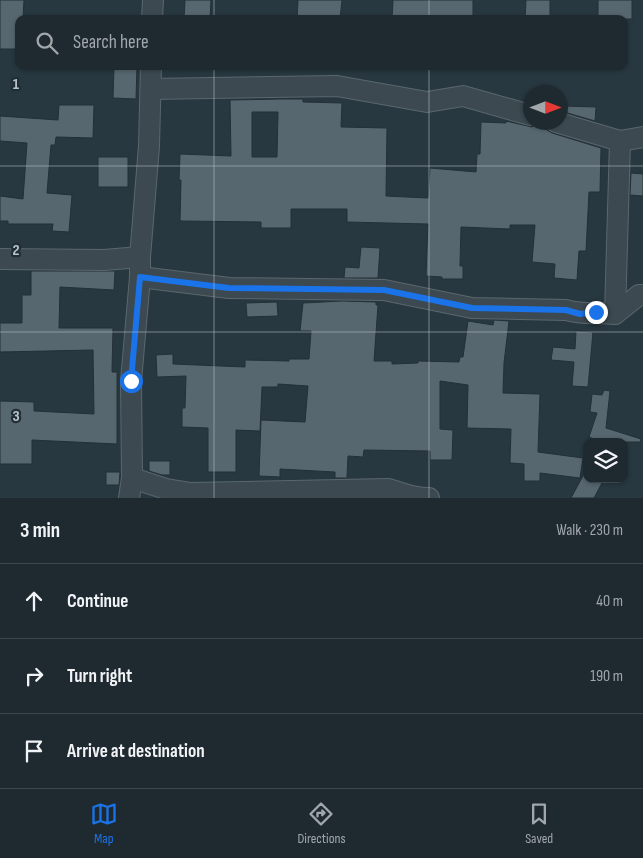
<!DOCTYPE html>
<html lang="en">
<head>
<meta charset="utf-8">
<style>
	body { margin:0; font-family:"Sofia Sans Condensed",sans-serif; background:#263238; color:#f1f3f6 }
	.controls { position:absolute; right:15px; bottom:15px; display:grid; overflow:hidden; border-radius:10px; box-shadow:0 1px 4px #0004 }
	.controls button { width:45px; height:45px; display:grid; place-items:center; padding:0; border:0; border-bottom:1px solid #3c464c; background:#1e2a30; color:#f1f3f6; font:25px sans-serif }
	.compass { position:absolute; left:523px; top:85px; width:45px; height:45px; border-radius:50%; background:#1e2a30; box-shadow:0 1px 4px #0004; rotate:90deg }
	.stop { position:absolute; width:15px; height:15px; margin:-11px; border:4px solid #1a73e8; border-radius:50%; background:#fff }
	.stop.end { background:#1a73e8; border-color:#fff; box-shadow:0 1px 5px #0008 }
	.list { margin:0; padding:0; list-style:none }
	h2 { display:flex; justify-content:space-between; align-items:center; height:65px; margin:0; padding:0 20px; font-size:21px }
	h2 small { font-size:16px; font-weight:400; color:#a1a7ab }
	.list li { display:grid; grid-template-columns:32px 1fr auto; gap:15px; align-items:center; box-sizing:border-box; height:75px; padding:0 20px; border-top:1px solid #3c464c }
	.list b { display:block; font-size:19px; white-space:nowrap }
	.list em { font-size:16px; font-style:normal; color:#a1a7ab }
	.icon { flex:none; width:28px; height:28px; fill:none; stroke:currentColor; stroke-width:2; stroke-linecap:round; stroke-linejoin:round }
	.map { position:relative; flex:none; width:643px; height:498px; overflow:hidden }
	.search { position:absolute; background:#1e2a30; box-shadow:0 1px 4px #0004; left:15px; right:15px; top:15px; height:55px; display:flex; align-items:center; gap:12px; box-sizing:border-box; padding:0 18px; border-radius:10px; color:#a1a7ab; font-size:19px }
	.sheet { height:290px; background:#1e2a30 }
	nav { display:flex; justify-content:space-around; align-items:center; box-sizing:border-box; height:70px; border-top:1px solid #3c464c; background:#1e2a30; font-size:14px; color:#a1a7ab }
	nav a { display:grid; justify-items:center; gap:2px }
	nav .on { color:#1a73e8 }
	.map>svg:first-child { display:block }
	.building { fill:#57676f; stroke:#233037; fill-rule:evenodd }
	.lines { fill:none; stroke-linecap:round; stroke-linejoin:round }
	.minor-casing { stroke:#5a676d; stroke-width:22 }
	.minor { stroke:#3c4950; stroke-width:20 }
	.route { stroke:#1a73e8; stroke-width:6 }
	.grid { fill:none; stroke:#b9c4ca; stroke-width:1; stroke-opacity:0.55 }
	.grid-label { font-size:16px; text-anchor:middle; font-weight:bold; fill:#b9c4ca; stroke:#212e35; stroke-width:4.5; stroke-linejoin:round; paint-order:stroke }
</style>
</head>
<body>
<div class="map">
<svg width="643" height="498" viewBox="0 0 643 498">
	<rect width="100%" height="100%" fill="#283840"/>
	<g class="building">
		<polygon points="0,0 24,0 23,19 19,19 19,49 0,49"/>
		<polygon points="185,0 211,0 210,19 184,19"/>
		<polygon points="298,0 342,0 340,19 297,19"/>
		<polygon points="393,0 473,0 473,19 392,19"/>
		<polygon points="526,0 550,0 550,19 525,19"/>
		<rect x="598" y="0" width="34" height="19"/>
		<polygon points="114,66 137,66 136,99 113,98"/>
		<path d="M282 99H303V102L342 103 341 127 387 128 386 196 428 198 430 168 476 172 477 154H480L481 122 506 123V121L532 127 539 122H544L547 130 552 133 601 148 600 192H589L586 251H579L577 280 554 278 555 264 532 262 535 225H510V229L461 227 460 266H463V279H442V277L426 276 428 224 347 222V209H291V228H261V222L180 221 181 180H179L180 154 231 156 230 100ZM252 112H278L277 157H252Z"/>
		<polygon points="59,105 94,105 93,138 56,137 55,145 51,145 47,193 72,195 69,232 52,231 53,224 8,224 8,221 0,221 0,196 23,199 27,143 0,141 0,116 58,120"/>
		<polygon points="564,106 596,107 595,121 564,112"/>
		<rect x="98" y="157" width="30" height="30"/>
		<polygon points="631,173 643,174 643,196 630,195"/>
		<polygon points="361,247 380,248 378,278 344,278 345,267 359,268"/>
		<polygon points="31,271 115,271 114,290 60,287 59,328 113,328 112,372 117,372 117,444 32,440 32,464 0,464 0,401 34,402 34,411 94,414 93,350 0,352 0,323 22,323 22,295 31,295"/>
		<polygon points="342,301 376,302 376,305 378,305 374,361 392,361 392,364 418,363 418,361 459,362 460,357 463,357 468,321 493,325 494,320 509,321 504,363 503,393 540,394 538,452 583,458 580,478 540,473 540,481 524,481 524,464 510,463 511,429 467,428 468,385 440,381 440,429 453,430 452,460 430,460 430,451 364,450 363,457 348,456 347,478 335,478 335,472 280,469 280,477 259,476 261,420 305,422 308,386 278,384 278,387 262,387 260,431 236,430 236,472 208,472 208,428 182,427 182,408 185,408 186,376 157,377 156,355 173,354 173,364 245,367 245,360 289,361 289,359 309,359 311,331 300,331 303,303"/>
		<polygon points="277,302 278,316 247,317 246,303"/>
		<polygon points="576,331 593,332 588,387 572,386 574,362 551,360 553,347 575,349"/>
		<polygon points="604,390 610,391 606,428 641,439 640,442 601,442 589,437 597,413 590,412 592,394 602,395"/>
		<polygon points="149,461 170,461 170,475 162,475 149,471"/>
		<polygon points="106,472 120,472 119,485 106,485"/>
		<polygon points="584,474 587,475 587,479 595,479 602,483 594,498 571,498"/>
	</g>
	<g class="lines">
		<defs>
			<g id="minor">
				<polyline points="152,19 153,0"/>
				<polyline points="151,89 337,86 427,102 463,96 530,115"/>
				<polyline points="556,122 620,141 643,137"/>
				<polyline points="0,259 104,260 140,257"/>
				<path d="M140 277 229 288 384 290 472 308 566 310C582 315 598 312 615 314L620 141"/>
				<polyline points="615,314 639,295 643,295"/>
				<path d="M132 478 166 489 191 493 388 489C404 493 411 498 429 498"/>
				<polyline points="129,498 132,478 131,381 140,277 140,257 149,146 151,66"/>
			</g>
		</defs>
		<use href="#minor" class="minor-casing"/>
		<use href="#minor" class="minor"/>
	</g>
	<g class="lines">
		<polyline class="route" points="131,381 140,277 229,288 384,290 472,308 566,310 580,314 596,312"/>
	</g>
	<path class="grid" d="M214 0V19M429 0V19M214 66V498M429 66V498M0 166H643M0 332H643"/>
	<g class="grid-label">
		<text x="16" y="89">1</text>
		<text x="16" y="255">2</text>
		<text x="16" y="421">3</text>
	</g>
</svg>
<div class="controls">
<button><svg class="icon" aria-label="layers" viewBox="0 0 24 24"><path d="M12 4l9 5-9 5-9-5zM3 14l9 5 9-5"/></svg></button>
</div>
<svg class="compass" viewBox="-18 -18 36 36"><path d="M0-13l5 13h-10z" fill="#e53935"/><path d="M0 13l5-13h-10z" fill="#a1a7ab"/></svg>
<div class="stop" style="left:131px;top:381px"></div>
<div class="stop end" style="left:596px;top:312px"></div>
<div class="search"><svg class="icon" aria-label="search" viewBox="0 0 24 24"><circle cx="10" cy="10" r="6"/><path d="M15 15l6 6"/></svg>Search here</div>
</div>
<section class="sheet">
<h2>3 min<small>Walk · 230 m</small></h2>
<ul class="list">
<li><svg class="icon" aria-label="ahead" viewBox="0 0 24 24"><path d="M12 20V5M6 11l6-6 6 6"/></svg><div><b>Continue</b></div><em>40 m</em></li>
<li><svg class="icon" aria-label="right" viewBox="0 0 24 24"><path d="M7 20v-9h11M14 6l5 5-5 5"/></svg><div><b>Turn right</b></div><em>190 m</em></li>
<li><svg class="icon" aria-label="arrive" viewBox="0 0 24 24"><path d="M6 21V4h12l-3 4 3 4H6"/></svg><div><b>Arrive at destination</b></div></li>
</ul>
</section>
<nav>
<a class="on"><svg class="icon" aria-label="map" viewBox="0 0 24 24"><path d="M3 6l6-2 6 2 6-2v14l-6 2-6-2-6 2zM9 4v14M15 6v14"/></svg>Map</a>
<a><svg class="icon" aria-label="directions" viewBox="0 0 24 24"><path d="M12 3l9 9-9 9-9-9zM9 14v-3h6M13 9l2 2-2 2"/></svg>Directions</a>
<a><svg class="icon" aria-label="saved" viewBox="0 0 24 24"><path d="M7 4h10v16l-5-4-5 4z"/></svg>Saved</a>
</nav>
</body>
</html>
